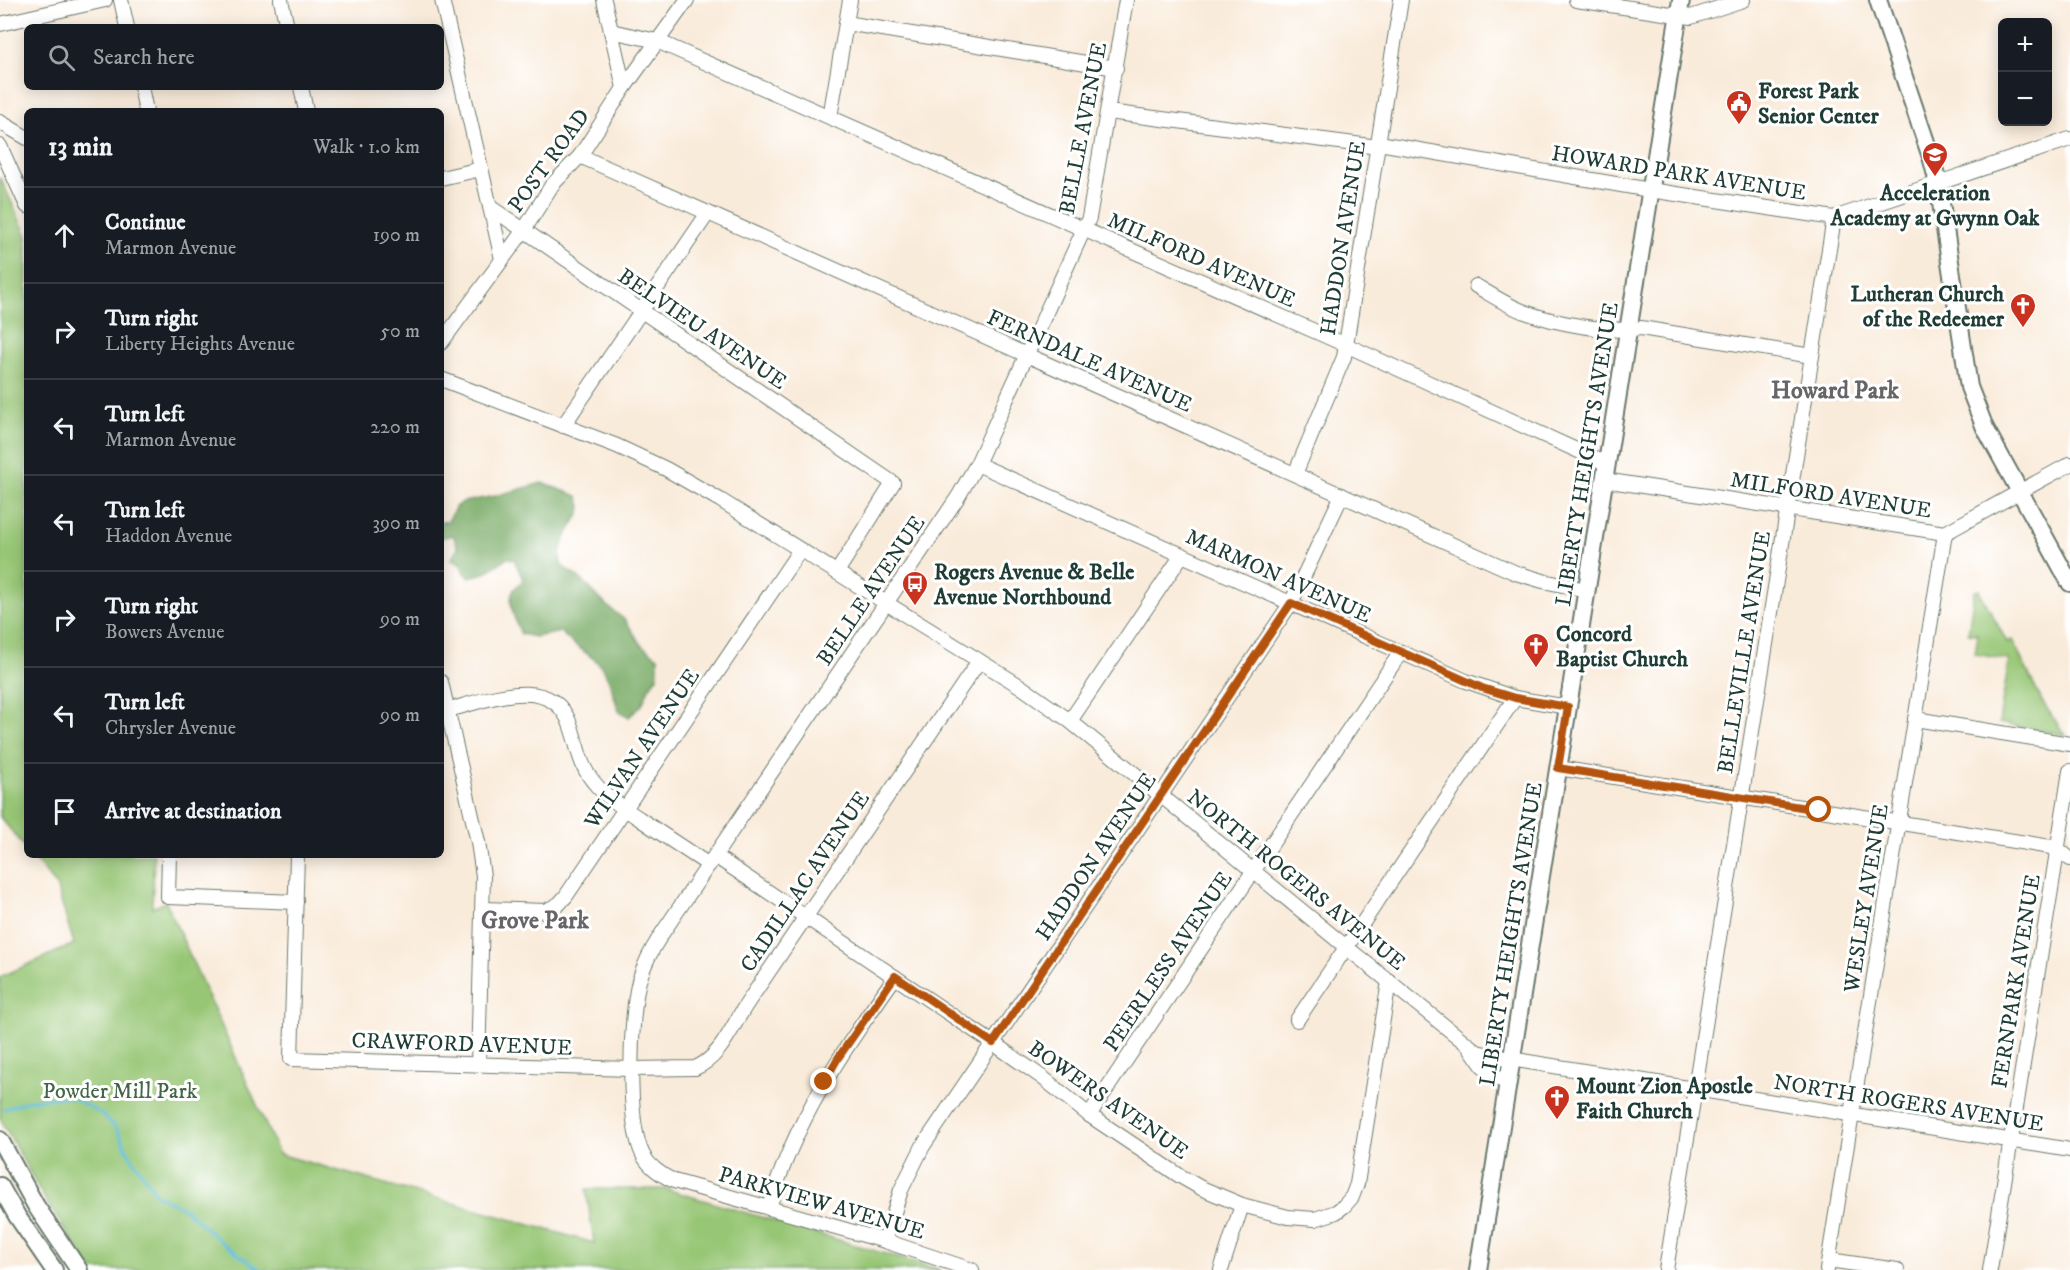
<!DOCTYPE html>
<html lang="en">
<head>
<meta charset="utf-8">
<style>
	body { margin:0; font-family:"IM FELL DW Pica",serif; background:#242831; color:#f1f3f6 }
	.controls { position:absolute; right:18px; top:18px; display:grid; overflow:hidden; border-radius:9px; box-shadow:0 3px 15px #0003 }
	.controls button { width:54px; height:54px; display:grid; place-items:center; padding:0; border:0; border-bottom:2px solid #363941; background:#171b24; color:#f1f3f6; font:30px sans-serif }
	.stop { position:absolute; width:18px; height:18px; margin:-14px; border:4px solid #b45309; border-radius:50%; background:#fff }
	.stop.end { background:#b45309; border-color:#fff; box-shadow:0 2px 6px #0008 }
	.list { margin:0; padding:0; list-style:none }
	h2 { display:flex; justify-content:space-between; align-items:center; height:78px; margin:0; padding:0 24px; font-size:26px }
	h2 small { font-size:20px; font-weight:400; color:#9ea1a6 }
	.list li { display:grid; grid-template-columns:39px 1fr auto; gap:18px; align-items:center; box-sizing:border-box; height:96px; padding:0 24px; border-top:2px solid #363941 }
	.list b { display:block; font-size:22px; white-space:nowrap }
	.list p { margin:0; font-size:20px; white-space:nowrap; color:#9ea1a6 }
	.list em { font-size:20px; font-style:normal; color:#9ea1a6 }
	.icon { flex:none; width:33px; height:33px; fill:none; stroke:currentColor; stroke-width:2; stroke-linecap:round; stroke-linejoin:round }
	.map { position:relative; flex:none; width:2070px; height:1270px; overflow:hidden }
	.search { position:absolute; background:#171b24; box-shadow:0 3px 15px #0003; left:24px; top:24px; width:420px; height:66px; display:flex; align-items:center; gap:15px; box-sizing:border-box; padding:0 21px; border-radius:9px; color:#9ea1a6; font-size:22px }
	.panel { position:absolute; background:#171b24; box-shadow:0 3px 15px #0003; left:24px; top:108px; width:420px; height:750px; border-radius:9px }
	.map>svg:first-child { display:block }
	.green { fill:#97c674; stroke:#5b8254; stroke-width:1.5 }
	.forest { fill:#79ab66; stroke:#4c744d; stroke-width:1.5 }
	.lines { fill:none; stroke-linecap:round; stroke-linejoin:round }
	.stream { stroke:#58bbd7; stroke-width:3 }
	.minor-casing { stroke:#6b7a6e; stroke-width:16 }
	.major-casing { stroke:#6b7a6e; stroke-width:20 }
	.minor { stroke:#fff; stroke-width:14 }
	.major { stroke:#fff; stroke-width:16 }
	.route { stroke:#b45309; stroke-width:8 }
	.labels { text-anchor:middle; stroke-width:6; stroke-linejoin:round; paint-order:stroke }
	.poi-label { font-size:22px; font-weight:bold; fill:#1f3d34; stroke:#fff; text-anchor:start }
	.street-label { font-size:22px; fill:#1f3d34; stroke:#fff }
	.park-label { font-size:22px; fill:#436647; stroke:#fff }
	.neighbourhood-label { font-size:24px; font-weight:bold; fill:#676568; stroke:#fff }
</style>
</head>
<body>
<div class="map">
<svg width="2070" height="1270" viewBox="0 0 2070 1270">
	<rect width="100%" height="100%" fill="#fff"/>
	<filter id="ink" filterUnits="userSpaceOnUse"><feTurbulence type="fractalNoise" baseFrequency=".0167" numOctaves="2"/><feDisplacementMap in="SourceGraphic" scale="12" xChannelSelector="R" yChannelSelector="G"/><feConvolveMatrix kernelMatrix="1 2 1 2 8 2 1 2 1" color-interpolation-filters="sRGB"/></filter>
	<filter id="wash" filterUnits="userSpaceOnUse"><feTurbulence type="fractalNoise" baseFrequency=".008" numOctaves="4" result="noise"/><feDisplacementMap in="SourceGraphic" scale="24" xChannelSelector="R" yChannelSelector="G"/><feGaussianBlur stdDeviation="1.35" result="paint"/><feColorMatrix in="noise" values="0 0 0 0 0 0 0 0 0 0 0 0 0 0 0 0 0 1.4 0 .05"/><feComposite in="paint" operator="in"/></filter>
	<g filter="url(#wash)">
		<rect width="100%" height="100%" fill="#f9ebda"/>
		<g class="green">
			<polygon points="0,177 27,236 27,850 0,817"/>
			<polygon points="1979,590 2007,642 2012,640 2043,703 2065,735 1999,723 2009,660 1975,654 1978,634 1968,633 1974,592"/>
			<polygon points="31,855 154,855 152,908 166,902 279,1154 594,1243 586,1189 666,1189 940,1270 92,1270 47,1203 0,1119 0,977 74,944 56,885"/>
		</g>
		<path class="forest" d="M542 483 578 496 581 506 580 513 565 538 560 553 561 565 583 581 606 605 625 620 642 646 658 657V675L649 688 642 705 629 717 619 711C613 695 610 675 598 663 587 651 571 645 561 632L535 637 521 634C516 624 507 602 513 591 515 587 520 584 523 580L514 559 507 558 485 573 469 577 464 573 460 563 451 560 458 548 453 535 441 538V522L448 521 456 506 463 502 495 496Z"/>
		<g class="lines">
			<polyline class="stream" points="4,1109 30,1100 65,1097 73,1098 102,1114 117,1129 128,1152 156,1194 185,1209 221,1242 261,1270"/>
		</g>
	</g>
	<g filter="url(#ink)">
		<g class="lines">
			<defs>
				<g id="minor">
					<polyline points="121,0 127,27"/>
					<polyline points="281,0 287,27"/>
					<polyline points="442,0 490,207 893,483 837,572"/>
					<polyline points="604,0 624,88"/>
					<polyline points="1576,0 1691,17 1743,0"/>
					<polyline points="846,23 1116,68"/>
					<polyline points="0,24 105,0"/>
					<polyline points="611,31 657,41 1346,345 1607,464"/>
					<polyline points="141,87 146,111"/>
					<polyline points="301,87 306,111"/>
					<polyline points="1108,112 1378,147"/>
					<polyline points="830,117 850,0"/>
					<polyline points="0,122 27,138"/>
					<polyline points="1379,143 1650,190 1834,218 2070,139"/>
					<polyline points="0,146 27,206"/>
					<polyline points="580,156 1516,573 1543,581 1587,590"/>
					<polyline points="441,178 481,169"/>
					<polyline points="490,207 502,259"/>
					<path d="M1476 286C1492 295 1508 306 1525 312 1555 323 1610 334 1641 328L1812 356"/>
					<polyline points="441,343 524,230 552,185 580,156 624,88 687,0"/>
					<polyline points="441,379 617,446 666,469 720,500 1020,686 1070,721 1346,947 1477,1052 1498,1057 2070,1150"/>
					<polyline points="563,426 708,213"/>
					<polyline points="977,464 1466,681 1515,698 1568,707"/>
					<polyline points="1295,474 1344,357 1401,0"/>
					<polyline points="1604,480 1945,533 2070,464"/>
					<polyline points="441,682 478,842 483,876 478,1065"/>
					<path d="M448 710C485 701 551 672 570 724 579 748 578 765 597 786 609 799 625 809 640 819 663 835 686 850 709 865"/>
					<polyline points="1915,719 2070,744"/>
					<polyline points="1070,721 1182,555"/>
					<polyline points="1558,768 2057,848 2070,859"/>
					<polyline points="169,855 168,897 296,902"/>
					<path d="M297 855 291 1059 632 1069 695 1068C722 1057 732 1025 748 1002L979 661"/>
					<polyline points="715,856 993,1043 1043,1078 1089,1115 1180,1176 1201,1188 1242,1205 1288,1217 1315,1219 1336,1212 1344,1206 1352,1197 1357,1184 1389,981"/>
					<polyline points="483,909 546,911 559,904 566,896 800,550"/>
					<polyline points="1297,1020 1515,698"/>
					<polyline points="1471,1049 1483,1066 1508,1085"/>
					<polyline points="1089,1115 1401,652"/>
					<path d="M769 1208C794 1121 843 1050 895 977"/>
					<polyline points="885,1241 901,1190 923,1146 1291,603 1342,495"/>
					<polyline points="1829,1260 1897,1270"/>
					<path d="M972 1270 885 1241 674 1181C661 1175 650 1168 643 1155 626 1122 630 1016 639 981 644 964 652 949 661 935L958 497 977 464 1089 218 1126 0"/>
					<polyline points="1221,1270 1242,1205"/>
					<polyline points="1666,1270 1834,218"/>
					<polyline points="1827,1270 1945,533"/>
					<polyline points="1990,1270 2070,771"/>
				</g>
				<g id="major">
					<polyline points="1878,0 1932,160 1938,183 1969,387 1985,428 2070,583"/>
					<polyline points="0,1140 36,1206 79,1270"/>
					<polyline points="0,1186 17,1216 54,1270"/>
					<polyline points="1478,1270 1681,0"/>
				</g>
			</defs>
			<use href="#minor" class="minor-casing"/>
			<use href="#major" class="major-casing"/>
			<use href="#minor" class="minor"/>
			<use href="#major" class="major"/>
		</g>
	</g>
	<g class="lines" filter="url(#ink)">
		<polyline class="route" points="824,1082 838,1058 895,976 993,1043 1291,603 1482,688 1515,698 1568,707 1558,768 1819,810"/>
	</g>
	<defs>
		<symbol id="civic-pin" viewBox="-11 -11 22 30"><path d="M0 17L-7.5 6A9.5 9.5 0 1 1 7.5 6Z" fill="#c8321e" stroke="#fff"/><path d="M-.6-6.5H3V-4.5H.6V-3L4-1V1h2V6H-6V1h2V-1L-.6-3ZM-1.2 2.5V6h2.4V2.5Z" fill="#fff"/></symbol>
		<symbol id="school-pin" viewBox="-11 -11 22 30"><path d="M0 17L-7.5 6A9.5 9.5 0 1 1 7.5 6Z" fill="#c8321e" stroke="#fff"/><path d="M0-5L7-2L0 1L-7-2ZM-4 1L0 2.5L4 1V4Q0 6-4 4Z" fill="#fff"/></symbol>
		<symbol id="church-pin" viewBox="-11 -11 22 30"><path d="M0 17L-7.5 6A9.5 9.5 0 1 1 7.5 6Z" fill="#c8321e" stroke="#fff"/><path d="M-1.2-6h2.4v3.5h3.3v2.4h-3.3V6h-2.4V-.1h-3.3v-2.4h3.3Z" fill="#fff"/></symbol>
		<symbol id="bus-pin" viewBox="-11 -11 22 30"><path d="M0 17L-7.5 6A9.5 9.5 0 1 1 7.5 6Z" fill="#c8321e" stroke="#fff"/><path d="M-5-6H5V4H4V6H2V4H-2V6H-4V4H-5ZM-3.5-4V0h7V-4ZM-3.5 1.2v1.5H-2V1.2ZM2 1.2v1.5H3.5V1.2Z" fill="#fff"/></symbol>
	</defs>
	<g fill-rule="evenodd">
		<use href="#civic-pin" x="1724" y="88" width="30" height="40"/>
		<use href="#school-pin" x="1920" y="140" width="30" height="40"/>
		<use href="#church-pin" x="2008" y="291" width="30" height="40"/>
		<use href="#bus-pin" x="900" y="569" width="30" height="40"/>
		<use href="#church-pin" x="1521" y="631" width="30" height="40"/>
		<use href="#church-pin" x="1542" y="1083" width="30" height="40"/>
	</g>
	<g class="labels">
		<g class="poi-label">
			<text x="1758" y="98">Forest Park<tspan x="1758" dy="25">Senior Center</tspan></text>
			<text x="1935" y="200" text-anchor="middle">Acceleration<tspan x="1935" dy="25">Academy at Gwynn Oak</tspan></text>
			<text x="2004" y="301" text-anchor="end">Lutheran Church<tspan x="2004" dy="25">of the Redeemer</tspan></text>
			<text x="934" y="579">Rogers Avenue &amp; Belle<tspan x="934" dy="25">Avenue Northbound</tspan></text>
			<text x="1556" y="641">Concord<tspan x="1556" dy="25">Baptist Church</tspan></text>
			<text x="1576" y="1093">Mount Zion Apostle<tspan x="1576" dy="25">Faith Church</tspan></text>
		</g>
		<g class="street-label">
			<text transform="translate(1082 128) rotate(-79)" y="8">BELLE AVENUE</text>
			<text transform="translate(548 160) rotate(-54)" y="8">POST ROAD</text>
			<text transform="translate(1679 172) rotate(9)" y="8">HOWARD PARK AVENUE</text>
			<text transform="translate(1342 238) rotate(-81)" y="8">HADDON AVENUE</text>
			<text transform="translate(1202 259) rotate(24)" y="8">MILFORD AVENUE</text>
			<text transform="translate(703 328) rotate(34)" y="8">BELVIEU AVENUE</text>
			<text transform="translate(1090 360) rotate(24)" y="8">FERNDALE AVENUE</text>
			<text transform="translate(1586 454) rotate(-81)" y="8">LIBERTY HEIGHTS AVENUE</text>
			<text transform="translate(1831 494) rotate(9)" y="8">MILFORD AVENUE</text>
			<text transform="translate(1279 575) rotate(24)" y="8">MARMON AVENUE</text>
			<text transform="translate(870 590) rotate(-56)" y="8">BELLE AVENUE</text>
			<text transform="translate(1743 652) rotate(-81)" y="8">BELLEVILLE AVENUE</text>
			<text transform="translate(641 748) rotate(-56)" y="8">WILVAN AVENUE</text>
			<text transform="translate(1095 856) rotate(-56)" y="8">HADDON AVENUE</text>
			<text transform="translate(1297 879) rotate(39)" y="8">NORTH ROGERS AVENUE</text>
			<text transform="translate(804 881) rotate(-56)" y="8">CADILLAC AVENUE</text>
			<text transform="translate(1865 898) rotate(-81)" y="8">WESLEY AVENUE</text>
			<text transform="translate(1510 934) rotate(-81)" y="8">LIBERTY HEIGHTS AVENUE</text>
			<text transform="translate(1167 961) rotate(-56)" y="8">PEERLESS AVENUE</text>
			<text transform="translate(2015 981) rotate(-81)" y="8">FERNPARK AVENUE</text>
			<text transform="translate(462 1043) rotate(2)" y="8">CRAWFORD AVENUE</text>
			<text transform="translate(1109 1099) rotate(35)" y="8">BOWERS AVENUE</text>
			<text transform="translate(1909 1102) rotate(9)" y="8">NORTH ROGERS AVENUE</text>
			<text transform="translate(822 1202) rotate(16)" y="8">PARKVIEW AVENUE</text>
		</g>
		<g class="park-label">
			<text x="120" y="1098">Powder Mill Park</text>
		</g>
		<g class="neighbourhood-label">
			<text x="1835" y="398">Howard Park</text>
			<text x="535" y="928">Grove Park</text>
		</g>
	</g>
</svg>
<div class="controls">
<button>+</button>
<button>−</button>
</div>
<div class="stop" style="left:1819px;top:810px"></div>
<div class="stop end" style="left:824px;top:1082px"></div>
<div class="search"><svg class="icon" aria-label="search" viewBox="0 0 24 24"><circle cx="10" cy="10" r="6"/><path d="M15 15l6 6"/></svg>Search here</div>
<section class="panel">
<h2>13 min<small>Walk · 1.0 km</small></h2>
<ul class="list">
<li><svg class="icon" aria-label="ahead" viewBox="0 0 24 24"><path d="M12 20V5M6 11l6-6 6 6"/></svg><div><b>Continue</b><p>Marmon Avenue</p></div><em>190 m</em></li>
<li><svg class="icon" aria-label="right" viewBox="0 0 24 24"><path d="M7 20v-9h11M14 6l5 5-5 5"/></svg><div><b>Turn right</b><p>Liberty Heights Avenue</p></div><em>50 m</em></li>
<li><svg class="icon" aria-label="left" viewBox="0 0 24 24"><path d="M17 20v-9H6M10 6l-5 5 5 5"/></svg><div><b>Turn left</b><p>Marmon Avenue</p></div><em>220 m</em></li>
<li><svg class="icon" aria-label="left" viewBox="0 0 24 24"><path d="M17 20v-9H6M10 6l-5 5 5 5"/></svg><div><b>Turn left</b><p>Haddon Avenue</p></div><em>390 m</em></li>
<li><svg class="icon" aria-label="right" viewBox="0 0 24 24"><path d="M7 20v-9h11M14 6l5 5-5 5"/></svg><div><b>Turn right</b><p>Bowers Avenue</p></div><em>90 m</em></li>
<li><svg class="icon" aria-label="left" viewBox="0 0 24 24"><path d="M17 20v-9H6M10 6l-5 5 5 5"/></svg><div><b>Turn left</b><p>Chrysler Avenue</p></div><em>90 m</em></li>
<li><svg class="icon" aria-label="arrive" viewBox="0 0 24 24"><path d="M6 21V4h12l-3 4 3 4H6"/></svg><div><b>Arrive at destination</b></div></li>
</ul>
</section>
</div>
</body>
</html>
